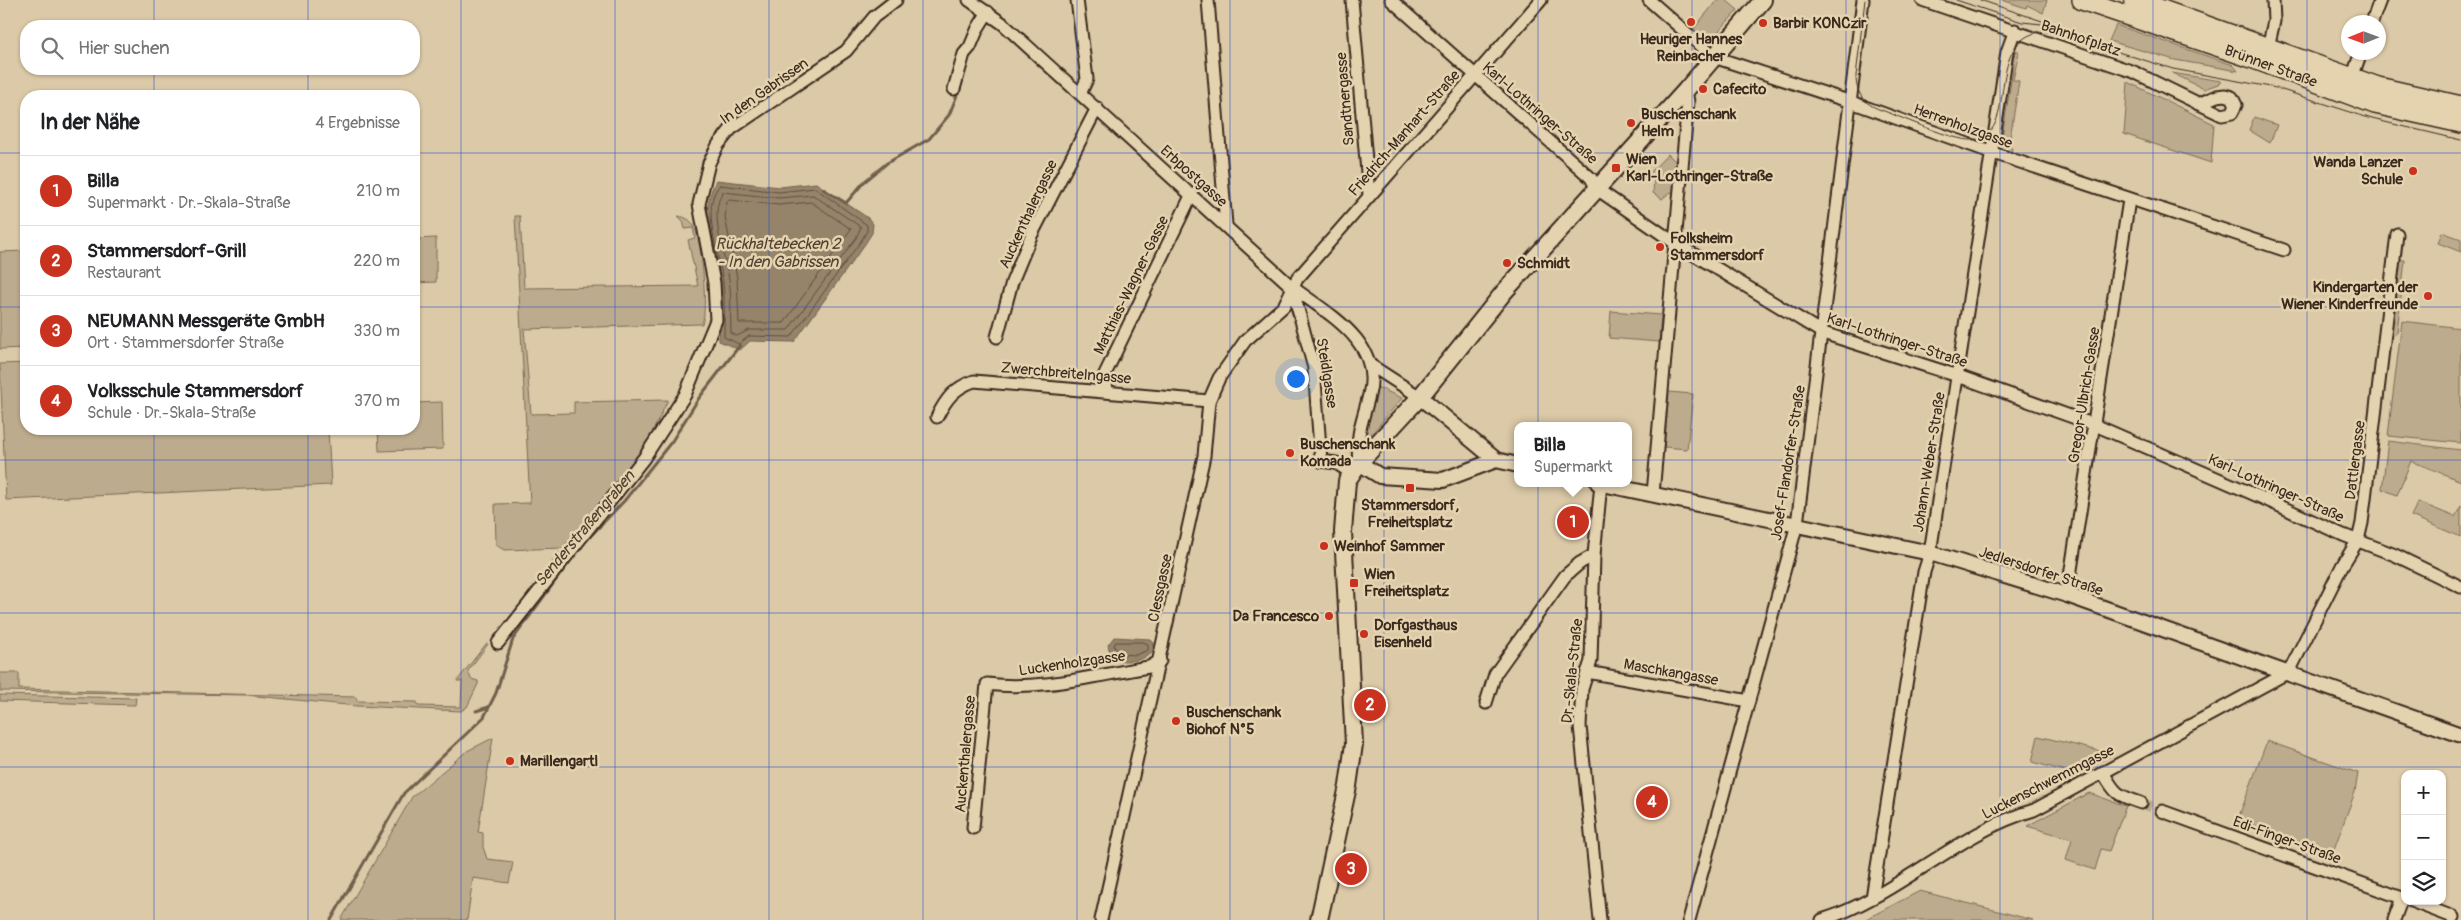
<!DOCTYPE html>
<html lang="de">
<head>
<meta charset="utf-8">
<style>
	body { margin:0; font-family:Pangolin,sans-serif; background:#f2f2f2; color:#202124 }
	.controls { position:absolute; right:15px; bottom:15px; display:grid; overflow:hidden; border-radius:10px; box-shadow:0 1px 4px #0004 }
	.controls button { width:45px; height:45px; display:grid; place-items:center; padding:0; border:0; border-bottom:1px solid #e0e0e0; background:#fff; color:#202124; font:25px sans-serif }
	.compass { position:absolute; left:2341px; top:15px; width:45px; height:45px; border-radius:50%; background:#fff; box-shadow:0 1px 4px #0004; rotate:269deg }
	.you { position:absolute; left:1295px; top:378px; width:18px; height:18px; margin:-12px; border:4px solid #fff; border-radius:50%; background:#1a73e8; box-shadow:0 0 0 8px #1a73e833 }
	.badge { display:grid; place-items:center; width:32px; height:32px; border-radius:50%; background:#c8321e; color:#fff; font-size:16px; font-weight:700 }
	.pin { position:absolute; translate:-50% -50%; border:2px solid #fff; box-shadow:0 1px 5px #0006 }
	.popup { position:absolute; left:1514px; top:422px; width:118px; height:65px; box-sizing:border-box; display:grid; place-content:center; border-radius:10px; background:#fff; filter:drop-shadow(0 1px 4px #0005); font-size:16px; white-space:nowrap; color:#757577 }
	.popup b { font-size:19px; color:#202124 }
	.popup::after { content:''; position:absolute; left:50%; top:100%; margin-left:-10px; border:10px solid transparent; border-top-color:#fff }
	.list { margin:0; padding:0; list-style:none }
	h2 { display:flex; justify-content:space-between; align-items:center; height:65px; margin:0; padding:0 20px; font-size:21px }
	h2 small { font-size:16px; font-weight:400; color:#757577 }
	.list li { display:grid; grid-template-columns:32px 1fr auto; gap:15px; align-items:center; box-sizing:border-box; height:70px; padding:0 20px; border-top:1px solid #e0e0e0 }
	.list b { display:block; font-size:19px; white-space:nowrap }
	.list p { margin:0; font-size:16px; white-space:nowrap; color:#757577 }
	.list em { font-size:16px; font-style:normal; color:#757577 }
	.icon { flex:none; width:28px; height:28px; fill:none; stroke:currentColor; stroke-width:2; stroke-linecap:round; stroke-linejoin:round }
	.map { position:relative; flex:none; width:2461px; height:920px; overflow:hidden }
	.search { position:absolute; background:#fff; box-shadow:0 1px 4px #0004; left:20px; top:20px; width:400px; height:55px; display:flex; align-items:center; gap:12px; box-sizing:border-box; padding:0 18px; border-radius:20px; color:#757577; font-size:19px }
	.panel { position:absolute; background:#fff; box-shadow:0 1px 4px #0004; left:20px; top:90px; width:400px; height:345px; border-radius:20px }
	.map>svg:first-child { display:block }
	.green { fill:#bdab8e; stroke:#7c6a56 }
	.water { fill:#95836b; stroke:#715f4c }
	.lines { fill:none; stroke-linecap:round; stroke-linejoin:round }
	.shore { stroke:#5f4e3d; stroke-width:1 }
	.stream { stroke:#715f4c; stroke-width:3 }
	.minor-tunnel { stroke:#bba98c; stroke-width:11; stroke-dasharray:11 5.5; stroke-linecap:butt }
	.minor-casing { stroke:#3b2a1e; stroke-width:15 }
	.tertiary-casing { stroke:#3b2a1e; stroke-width:18 }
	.secondary-casing { stroke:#3b2a1e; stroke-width:20 }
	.primary-casing { stroke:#3b2a1e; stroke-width:22 }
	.minor { stroke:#e5d3b0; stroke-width:11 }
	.tertiary { stroke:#e5d3b0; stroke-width:14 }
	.secondary { stroke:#e5d3b0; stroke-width:16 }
	.primary { stroke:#e5d3b0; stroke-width:19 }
	.tram { stroke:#3b2a1e; stroke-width:1 }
	.grid { fill:none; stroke:#1d4ed8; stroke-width:1; stroke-opacity:0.55 }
	.poi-dot { fill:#c8321e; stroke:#e5d3b0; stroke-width:2 }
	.labels { text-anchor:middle; stroke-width:5; stroke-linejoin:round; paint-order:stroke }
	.poi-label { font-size:15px; font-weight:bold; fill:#3b2a1e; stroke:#e5d3b0; text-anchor:start }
	.street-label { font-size:15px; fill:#3b2a1e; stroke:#e5d3b0 }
	.water-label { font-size:16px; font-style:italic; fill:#524031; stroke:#e5d3b0 }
</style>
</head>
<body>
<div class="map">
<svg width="2461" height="920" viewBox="0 0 2461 920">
	<rect width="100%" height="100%" fill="#dbc9a7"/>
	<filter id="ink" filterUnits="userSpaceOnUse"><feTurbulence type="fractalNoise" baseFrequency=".02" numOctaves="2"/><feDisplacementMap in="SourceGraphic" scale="10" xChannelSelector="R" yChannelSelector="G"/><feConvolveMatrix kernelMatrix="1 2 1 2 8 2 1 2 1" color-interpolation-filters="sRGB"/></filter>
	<g filter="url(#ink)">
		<g class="green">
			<polygon points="1717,0 1726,0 1738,10 1708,43 1693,30"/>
			<polygon points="2002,0 2047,0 2043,13 2027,5 2026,8"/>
			<polygon points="2116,25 2233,65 2238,71 2175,60 2109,41"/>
			<polygon points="2017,50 2019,52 2013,80 2019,81 2009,145 2012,149 2011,153 2000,149 2014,63 2011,61"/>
			<polygon points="2172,73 2221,81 2221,83 2204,89"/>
			<polygon points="2128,82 2214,124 2211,163 2124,134"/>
			<polygon points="2254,117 2277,125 2270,143 2249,130"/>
			<polygon points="1668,154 1675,161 1677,159 1680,159 1677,191 1669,193 1662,199 1653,193 1654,180 1649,174"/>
			<path d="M515 216H520L524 288 698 286 688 240 695 238 693 228 685 229 683 221 678 216C685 217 690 219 694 226 702 242 708 308 702 324L524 329 531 414 574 413V402L668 400 644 449 563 548 504 550 496 545 495 504 530 503Z"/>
			<polygon points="2442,232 2461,239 2461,252 2438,243"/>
			<polygon points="436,238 436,282 414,283 414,239"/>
			<polygon points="26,251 26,348 0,349 0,252"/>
			<polygon points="2399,260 2405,260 2397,333 2394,335 2390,335 2391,320 2394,319 2397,296 2394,294 2398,289"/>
			<polygon points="1611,311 1661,315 1659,342 1609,338"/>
			<polygon points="2402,321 2461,328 2461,443 2388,436"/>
			<polygon points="26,363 26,429 328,429 331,485 6,500 0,364"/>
			<polygon points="1377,387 1402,398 1368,438 1363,436"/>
			<polygon points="1669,392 1693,394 1687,449 1664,447"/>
			<polygon points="442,402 443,449 379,451 378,429 414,429 414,403"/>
			<polygon points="2388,441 2461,450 2461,481 2411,461 2397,495 2382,489"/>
			<polygon points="2418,502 2455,517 2461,506 2461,537 2411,516"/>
			<polygon points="486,644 488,644 468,671 471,679 478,681 478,684 467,707 461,711 357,706 246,695 0,691 0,673 19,673 19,689 356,697 357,701 417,702 418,706 461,707 462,681 457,681"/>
			<polygon points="0,695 136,698 135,705 0,701"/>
			<polygon points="2038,736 2112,754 2112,755 2076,774 2032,762"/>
			<polygon points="493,738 478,832 483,833 483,847 487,859 513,862 509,883 473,878 467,920 341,920 412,797 467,751"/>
			<polygon points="2267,741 2358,773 2355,792 2334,849 2325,852 2238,819"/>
			<polygon points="2089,793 2126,806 2109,851 2101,849 2095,870 2066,860 2072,839 2027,826"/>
			<polygon points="1920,891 2033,920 1864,920"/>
		</g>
		<g class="water">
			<path d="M716 180 780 187 816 183 868 218 873 224 872 233 865 244 794 342 750 341 740 350 719 341C719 332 720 322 720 313 716 269 695 221 716 180Z"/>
			<path d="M1114 637 1150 639 1154 643 1153 652C1146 660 1121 665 1113 657 1110 654 1109 649 1108 645Z"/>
		</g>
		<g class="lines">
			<g class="shore">
				<path d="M720 185 779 192 815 188 867 225V231L861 241 791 337 749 336 739 344 724 337C724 319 725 301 723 283 721 257 699 206 720 185Z"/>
				<path d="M723 192 779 198 813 195 861 227 856 238 788 330H749L737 336 731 333C730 315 732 297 729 279 725 256 708 212 723 192Z"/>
				<polygon points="729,200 779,205 811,202 851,229 784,323 739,323 737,278 725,217 727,202"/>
				<polygon points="1116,642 1143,642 1148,644 1148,650 1136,655 1118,654 1114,646"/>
			</g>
			<g class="stream">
				<polyline points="823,189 846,203 864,182 887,163 929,139 949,115 962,83"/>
				<polyline points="581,546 624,501 672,441 699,398 740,345"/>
				<polyline points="476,711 489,707"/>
				<polyline points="331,920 404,793 484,717 496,693 513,639 571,559"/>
			</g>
			<polyline class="minor-tunnel" points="2141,803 2162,811"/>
			<defs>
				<g id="minor">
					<path d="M969 0 1002 23 1292 287C1328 314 1383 342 1369 395 1362 424 1356 431 1359 463"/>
					<polyline points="1077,0 1087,79 1081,92"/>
					<polyline points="1208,0 1226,225"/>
					<polyline points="1352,0 1369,195"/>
					<polyline points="1391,0 1591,178 1597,189 1675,243 1823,333 1958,376 2095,425 2260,497 2343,535 2395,555 2461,587"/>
					<polyline points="1649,0 1714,57 1851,102 1993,153 2284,250"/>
					<polyline points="1922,0 2134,72 2222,115 2232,113 2236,105 2232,97 2225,95 2217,96 2198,104"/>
					<polyline points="2372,22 2380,0"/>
					<polyline points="2267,52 2274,21 2273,0"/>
					<polyline points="2352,78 2361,52"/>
					<polyline points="954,89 964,54 970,47 978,28 988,12"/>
					<polyline points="1292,287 1314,368 1321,461 1336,463 1351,473"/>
					<polyline points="997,337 1012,282 1031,236 1097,108"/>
					<polyline points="1372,366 1420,397"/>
					<polyline points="1107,391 1105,374 1192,194"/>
					<path d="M937 417C946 399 954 388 974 381L1209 401"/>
					<polyline points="1653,494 1675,243 1688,102 1686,90"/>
					<polyline points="2067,595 2129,200"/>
					<polyline points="498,643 644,458 685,395 716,320 714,283 699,204 709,163 718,145 731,129 846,51 874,17 896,0"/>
					<polyline points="1587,672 1749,701"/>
					<polyline points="1486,703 1495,674 1565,576 1580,563 1594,555"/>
					<path d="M2103 772C2115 794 2117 795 2141 803"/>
					<polyline points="2162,811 2405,899"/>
					<path d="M973 828 987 684C1038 691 1098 675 1149 667L1160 661"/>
					<polyline points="1872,898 1924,572 1930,553 2007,52 2015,30"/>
					<polyline points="2411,901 2453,917"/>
					<polyline points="1101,920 1204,456 1209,401 1219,378 1245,341 1284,306 1297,279 1541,0"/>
					<polyline points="1600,920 1580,726 1582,689 1591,661 1594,555 1601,484"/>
					<polyline points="1689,920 1797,524 1863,0"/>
					<path d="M1822 920C1898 896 1957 832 2034 810L2289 672 2342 566 2358 540 2362 523 2397 234"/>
					<polyline points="2394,920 2402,898"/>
				</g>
				<g id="tertiary">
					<polyline points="1420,397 1496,460 1518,465"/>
					<polyline points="1359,463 1380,476 1443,480 1496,460"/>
					<polyline points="1598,483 1930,553 2067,595 2461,735"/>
				</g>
				<polyline id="secondary" points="1319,920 1348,786 1354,744 1343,532 1347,481 1359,463 1420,397 1504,292 1686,90 1763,0"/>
				<g id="primary">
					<polyline points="2082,0 2249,57 2375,104 2461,123"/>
					<polyline points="2134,0 2378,87 2461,106"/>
				</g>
			</defs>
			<use href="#minor" class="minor-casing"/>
			<use href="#tertiary" class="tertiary-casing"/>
			<use href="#secondary" class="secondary-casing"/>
			<use href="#primary" class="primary-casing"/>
			<use href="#minor" class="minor"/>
			<use href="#tertiary" class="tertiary"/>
			<use href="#secondary" class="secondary"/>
			<use href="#primary" class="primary"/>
			<g class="tram">
				<path d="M1865 0 1856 76C1856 96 1866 105 1884 111 1903 118 1953 140 1970 140 2025 139 1977 32 2050 31L2173 69 2276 88 2372 119 2461 140"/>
				<polyline points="1956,0 2022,22 2052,25"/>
				<polyline points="1980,0 2042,21"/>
			</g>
		</g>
	</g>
	<path class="grid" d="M154 0V26M308 0V26M461 0V920M615 0V920M769 0V920M923 0V920M1077 0V920M1230 0V920M1384 0V920M1538 0V920M1692 0V920M1846 0V920M2000 0V920M2153 0V920M2307 0V920M154 69V96M308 69V96M0 153H26M414 153H2461M0 307H26M414 307H2461M154 429V920M308 429V920M0 460H2461M0 613H2461M0 767H2461"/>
	<g class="poi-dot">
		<circle cx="1691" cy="22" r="5"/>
		<circle cx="1763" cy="23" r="5"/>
		<circle cx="1703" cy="89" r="5"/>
		<circle cx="1631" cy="123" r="5"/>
		<rect x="1611" y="163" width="10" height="10" rx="2.5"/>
		<circle cx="2413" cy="171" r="5"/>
		<circle cx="1660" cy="247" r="5"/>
		<circle cx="1507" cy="263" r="5"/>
		<circle cx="2428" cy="296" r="5"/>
		<circle cx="1290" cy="453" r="5"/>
		<rect x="1405" y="483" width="10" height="10" rx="2.5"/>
		<circle cx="1324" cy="546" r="5"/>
		<rect x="1349" y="578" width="10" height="10" rx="2.5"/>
		<circle cx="1329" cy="616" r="5"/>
		<circle cx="1364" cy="634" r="5"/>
		<circle cx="1176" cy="721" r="5"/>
		<circle cx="510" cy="761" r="5"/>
	</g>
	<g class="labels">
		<g class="poi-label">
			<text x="1773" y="28">Barbir KONCzir</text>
			<text x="1691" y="44" text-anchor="middle">Heuriger Hannes<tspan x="1691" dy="17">Reinbacher</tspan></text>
			<text x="1713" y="94">Cafecito</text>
			<text x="1641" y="119">Buschenschank<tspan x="1641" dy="17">Helm</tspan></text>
			<text x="1626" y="164">Wien<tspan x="1626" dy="17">Karl-Lothringer-Straße</tspan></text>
			<text x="2403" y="167" text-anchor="end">Wanda Lanzer<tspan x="2403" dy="17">Schule</tspan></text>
			<text x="1670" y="243">Folksheim<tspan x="1670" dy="17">Stammersdorf</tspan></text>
			<text x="1517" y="268">Schmidt</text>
			<text x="2418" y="292" text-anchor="end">Kindergarten der<tspan x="2418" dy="17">Wiener Kinderfreunde</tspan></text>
			<text x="1300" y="449">Buschenschank<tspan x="1300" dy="17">Komada</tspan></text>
			<text x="1410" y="510" text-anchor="middle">Stammersdorf,<tspan x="1410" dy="17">Freiheitsplatz</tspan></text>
			<text x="1334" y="551">Weinhof Sammer</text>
			<text x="1364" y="579">Wien<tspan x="1364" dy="17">Freiheitsplatz</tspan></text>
			<text x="1319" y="621" text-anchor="end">Da Francesco</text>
			<text x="1374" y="630">Dorfgasthaus<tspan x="1374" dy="17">Eisenheld</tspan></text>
			<text x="1186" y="717">Buschenschank<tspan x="1186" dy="17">Biohof N°5</tspan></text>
			<text x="520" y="766">Marillengartl</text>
		</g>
		<g class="street-label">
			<text transform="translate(2081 38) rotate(19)" y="5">Bahnhofplatz</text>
			<text transform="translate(2271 66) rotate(20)" y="5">Brünner Straße</text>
			<text transform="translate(764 91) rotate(-35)" y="5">In den Gabrissen</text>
			<text transform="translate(1345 99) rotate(-95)" y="5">Sandtnergasse</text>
			<text transform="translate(1540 113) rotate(41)" y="5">Karl-Lothringer-Straße</text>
			<text transform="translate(1963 126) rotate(20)" y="5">Herrenholzgasse</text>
			<text transform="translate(1404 133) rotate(-49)" y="5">Friedrich-Manhart-Straße</text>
			<text transform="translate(1194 176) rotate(42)" y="5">Erbpostgasse</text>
			<text transform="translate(1028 214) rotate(-65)" y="5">Auckenthalergasse</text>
			<text transform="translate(1131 285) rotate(-64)" y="5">Matthias-Wagner-Gasse</text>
			<text transform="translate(1897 340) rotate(18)" y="5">Karl-Lothringer-Straße</text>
			<text transform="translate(1066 373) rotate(5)" y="5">Zwerchbreitelngasse</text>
			<text transform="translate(1327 373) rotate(81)" y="5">Steidlgasse</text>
			<text transform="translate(2084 395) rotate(-81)" y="5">Gregor-Ulbrich-Gasse</text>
			<text transform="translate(2355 460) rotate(-83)" y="5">Dattlergasse</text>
			<text transform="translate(1929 462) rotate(-81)" y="5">Johann-Weber-Straße</text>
			<text transform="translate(1788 463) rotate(-81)" y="5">Josef-Flandorfer-Straße</text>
			<text transform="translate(2276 488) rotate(24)" y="5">Karl-Lothringer-Straße</text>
			<text transform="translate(2041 571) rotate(18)" y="5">Jedlersdorfer Straße</text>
			<text transform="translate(1160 588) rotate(-78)" y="5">Clessgasse</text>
			<text transform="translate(1072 663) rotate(-8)" y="5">Luckenholzgasse</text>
			<text transform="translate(1572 671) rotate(-84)" y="5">Dr.-Skala-Straße</text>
			<text transform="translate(1671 672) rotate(10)" y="5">Maschkangasse</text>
			<text transform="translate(965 754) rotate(-85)" y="5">Auckenthalergasse</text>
			<text transform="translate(2048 782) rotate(-27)" y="5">Luckenschwemmgasse</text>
			<text transform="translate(2287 840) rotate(20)" y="5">Edi-Finger-Straße</text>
		</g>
		<g class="water-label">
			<text x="778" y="249">Rückhaltebecken 2<tspan x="778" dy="18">- In den Gabrissen</tspan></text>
			<text transform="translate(584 528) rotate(-50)" y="6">Senderstraßengraben</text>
		</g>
	</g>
</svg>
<div class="controls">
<button>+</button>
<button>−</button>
<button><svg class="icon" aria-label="layers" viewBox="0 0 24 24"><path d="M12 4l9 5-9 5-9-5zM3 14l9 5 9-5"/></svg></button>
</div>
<svg class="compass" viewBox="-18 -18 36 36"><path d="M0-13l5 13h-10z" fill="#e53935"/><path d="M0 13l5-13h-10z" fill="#757577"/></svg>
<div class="you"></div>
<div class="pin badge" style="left:1573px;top:522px">1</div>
<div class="popup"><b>Billa</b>Supermarkt</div>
<div class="pin badge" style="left:1370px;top:705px">2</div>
<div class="pin badge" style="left:1351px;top:869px">3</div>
<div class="pin badge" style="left:1652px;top:802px">4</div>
<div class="search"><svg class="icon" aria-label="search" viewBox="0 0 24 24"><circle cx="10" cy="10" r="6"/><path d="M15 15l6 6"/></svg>Hier suchen</div>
<section class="panel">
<h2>In der Nähe<small>4 Ergebnisse</small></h2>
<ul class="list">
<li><span class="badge">1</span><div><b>Billa</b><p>Supermarkt · Dr.-Skala-Straße</p></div><em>210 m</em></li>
<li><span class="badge">2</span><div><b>Stammersdorf-Grill</b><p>Restaurant</p></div><em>220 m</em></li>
<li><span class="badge">3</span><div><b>NEUMANN Messgeräte GmbH</b><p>Ort · Stammersdorfer Straße</p></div><em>330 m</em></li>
<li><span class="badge">4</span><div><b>Volksschule Stammersdorf</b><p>Schule · Dr.-Skala-Straße</p></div><em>370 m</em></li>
</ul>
</section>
</div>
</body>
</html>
